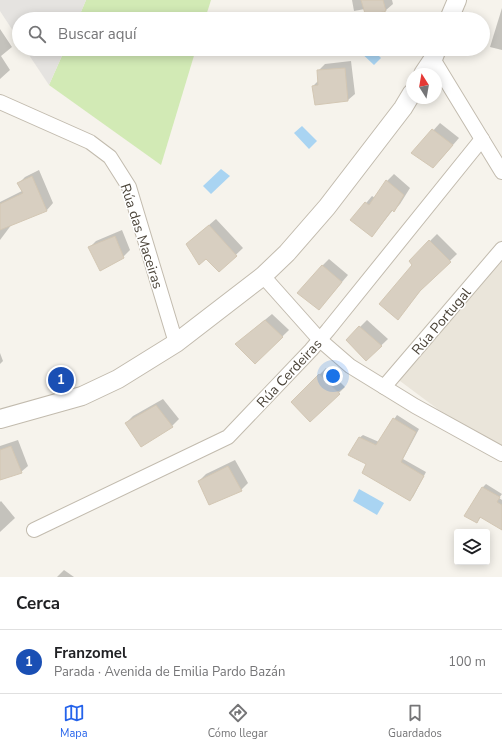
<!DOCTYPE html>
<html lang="es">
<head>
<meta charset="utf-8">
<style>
	body { margin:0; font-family:"Nunito Sans",sans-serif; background:#f6f6f6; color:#202124 }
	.controls { position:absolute; right:12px; bottom:12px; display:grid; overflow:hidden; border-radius:4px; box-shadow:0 2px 10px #0003 }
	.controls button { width:36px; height:36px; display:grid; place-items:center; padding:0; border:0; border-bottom:1px solid #e0e0e0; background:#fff; color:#202124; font:20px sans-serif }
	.compass { position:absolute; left:406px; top:68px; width:36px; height:36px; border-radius:50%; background:#fff; box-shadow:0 2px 10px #0003; rotate:349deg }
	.you { position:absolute; left:333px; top:376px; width:14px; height:14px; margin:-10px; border:3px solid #fff; border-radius:50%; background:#1a73e8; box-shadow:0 0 0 6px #1a73e833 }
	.badge { display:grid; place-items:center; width:26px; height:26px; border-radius:50%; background:#2563eb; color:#fff; font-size:13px; font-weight:700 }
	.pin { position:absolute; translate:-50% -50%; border:2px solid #fff; box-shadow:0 1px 4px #0006 }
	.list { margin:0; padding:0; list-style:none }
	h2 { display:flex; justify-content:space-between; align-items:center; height:52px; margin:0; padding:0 16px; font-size:17px }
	h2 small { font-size:13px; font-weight:400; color:#757577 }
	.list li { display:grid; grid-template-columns:26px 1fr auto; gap:12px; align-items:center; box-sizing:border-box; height:64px; padding:0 16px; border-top:1px solid #e0e0e0 }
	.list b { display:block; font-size:15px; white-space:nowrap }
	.list p { margin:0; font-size:13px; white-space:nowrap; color:#757577 }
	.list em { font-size:13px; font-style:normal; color:#757577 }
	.icon { flex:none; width:22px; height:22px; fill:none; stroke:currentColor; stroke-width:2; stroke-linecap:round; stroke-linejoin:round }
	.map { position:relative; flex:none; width:502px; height:577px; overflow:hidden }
	.search { position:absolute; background:#fff; box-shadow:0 2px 10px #0003; left:12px; right:12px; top:12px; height:44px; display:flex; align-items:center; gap:10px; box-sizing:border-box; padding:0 14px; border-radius:22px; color:#757577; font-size:15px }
	.sheet { height:116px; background:#fff }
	nav { display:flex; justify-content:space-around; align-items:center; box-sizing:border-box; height:56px; border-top:1px solid #e0e0e0; background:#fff; font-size:11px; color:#757577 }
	nav a { display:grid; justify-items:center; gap:2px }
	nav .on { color:#2563eb }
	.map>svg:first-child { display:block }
	.residential { fill:#eae5da }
	.green { fill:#d2eab5 }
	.parking { fill:#e5e3e0 }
	.water { fill:#a9d4f2 }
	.shadow { fill:#0003 }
	.building { fill:#d8cfc1; stroke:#d3c7b4 }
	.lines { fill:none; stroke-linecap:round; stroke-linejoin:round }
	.minor-casing { stroke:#c2bbae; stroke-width:16 }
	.tertiary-casing { stroke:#c2bbae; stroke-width:20 }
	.minor { stroke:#fff; stroke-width:14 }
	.tertiary { stroke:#fff; stroke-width:18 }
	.labels { text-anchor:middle; stroke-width:3; stroke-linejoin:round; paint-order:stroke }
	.street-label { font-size:14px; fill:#4b4439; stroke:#fff }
</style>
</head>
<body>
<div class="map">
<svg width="502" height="577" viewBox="0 0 502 577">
	<rect width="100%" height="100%" fill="#f6f3ec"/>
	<polygon class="residential" points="502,240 502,457 392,375"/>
	<g class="green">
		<polygon points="86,0 211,0 205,19 78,19"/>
		<polygon points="65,49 196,49 161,165 49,85"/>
	</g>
	<g class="parking">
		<polygon points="0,0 86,0 78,19 19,19 19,40 0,11"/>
		<polygon points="25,49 65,49 49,85"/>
	</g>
	<g class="water">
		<polygon points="357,49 372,49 381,58 374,65"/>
		<polygon points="302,126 317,141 309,149 294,133"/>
		<polygon points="221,169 230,176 211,194 203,186"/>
		<polygon points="359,489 384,503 377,515 353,501"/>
	</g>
	<g class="shadow">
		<polygon points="352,0 392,0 393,4 386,10 367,16 365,9 354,11"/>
		<polygon points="502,8 502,50 490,47"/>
		<polygon points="0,29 12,47 1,56 10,70 0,79"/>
		<polygon points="351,61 355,94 348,100 316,104 313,86 319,80 319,70 325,64"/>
		<polygon points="440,123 459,138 440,160 413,153"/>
		<polygon points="39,170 53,203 47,210 12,224 0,240 0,202 22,191 18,184 25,177"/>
		<polygon points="394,174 410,188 400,204 394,211 393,210 372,236 352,220 372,196 375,198 387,181"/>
		<polygon points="216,219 243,248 219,271 206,258 187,244"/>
		<polygon points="122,230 130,250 123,257 89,248 96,241"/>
		<polygon points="437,234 457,254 426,284 398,318 414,265 410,261"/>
		<polygon points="329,259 348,275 325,302 322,266"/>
		<polygon points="272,314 289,330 255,363 236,344"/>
		<polygon points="367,320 388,339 366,360 347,340"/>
		<polygon points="0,353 3,361 0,364"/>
		<polygon points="326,368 345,387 310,421 293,402"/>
		<polygon points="163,399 179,419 172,426 141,445 126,423 133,416"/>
		<polygon points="397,415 419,429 403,459 426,472 413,497 409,500 368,463 359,438 363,435 379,442"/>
		<polygon points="18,440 28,466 21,472 0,480 0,446"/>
		<polygon points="235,460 248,483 241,490 199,481 206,474"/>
		<polygon points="486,484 502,494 499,498 502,500 502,529 481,517 477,522 483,487"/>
		<polygon points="1,501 15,518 0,532 0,502"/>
		<polygon points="64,570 74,577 57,577"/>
	</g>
	<g class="building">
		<polygon points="361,0 383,0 386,11 366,17"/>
		<polygon points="345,68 348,101 315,105 312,86 318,85 317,70"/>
		<polygon points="432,129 453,145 433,168 411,153"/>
		<polygon points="32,176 47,211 0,230 0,204 23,193 17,183"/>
		<polygon points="386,180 404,195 394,212 392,210 372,237 350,220 365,202 369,205"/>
		<polygon points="209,225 237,256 219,272 206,259 199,265 186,244"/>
		<polygon points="115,236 124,258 100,271 88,247"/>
		<polygon points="429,240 451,262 420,291 398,320 379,304 412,265 409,261"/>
		<polygon points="322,265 342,282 319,310 297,293"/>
		<polygon points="265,320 283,337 255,364 235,344"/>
		<polygon points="359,326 382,346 366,361 346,340"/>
		<polygon points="319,374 340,394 310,422 291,402"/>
		<polygon points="156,405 173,427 141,447 125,423"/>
		<polygon points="393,418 416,432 401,462 424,476 410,501 362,473 366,464 348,455 359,437 376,445"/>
		<polygon points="11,446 22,473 0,480 0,450"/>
		<polygon points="228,466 242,491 209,505 198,481"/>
		<polygon points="482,487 500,497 497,502 502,505 502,530 480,517 477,523 464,516"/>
	</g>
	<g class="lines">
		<defs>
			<g id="minor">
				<polyline points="433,59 502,172"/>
				<polyline points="0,102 90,142 110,157 129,187 176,343"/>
				<polyline points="263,276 320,340 350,366 415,406 502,454"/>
				<polyline points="384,387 502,249"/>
				<polyline points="34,530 228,437 311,350 328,330 482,139"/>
			</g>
			<g id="tertiary">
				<polyline points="449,19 457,0"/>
				<polyline points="423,74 433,59 437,49"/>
				<polyline points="0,419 82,396 118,379 176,343 263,276 287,253 327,207 403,108 412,93"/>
			</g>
		</defs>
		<use href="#minor" class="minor-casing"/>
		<use href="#tertiary" class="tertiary-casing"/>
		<use href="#minor" class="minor"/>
		<use href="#tertiary" class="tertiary"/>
	</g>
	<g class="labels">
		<g class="street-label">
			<text transform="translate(142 236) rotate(72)" y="5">Rúa das Maceiras</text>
			<text transform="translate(441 321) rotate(-50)" y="5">Rúa Portugal</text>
			<text transform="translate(289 373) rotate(-47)" y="5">Rúa Cerdeiras</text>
		</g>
	</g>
</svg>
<div class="controls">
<button><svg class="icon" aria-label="layers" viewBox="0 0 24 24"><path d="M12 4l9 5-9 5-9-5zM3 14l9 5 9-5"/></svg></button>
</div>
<svg class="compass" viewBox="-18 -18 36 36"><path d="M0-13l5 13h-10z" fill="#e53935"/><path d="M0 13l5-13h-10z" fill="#757577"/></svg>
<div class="you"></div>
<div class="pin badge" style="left:61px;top:380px;background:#1a4fb4">1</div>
<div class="search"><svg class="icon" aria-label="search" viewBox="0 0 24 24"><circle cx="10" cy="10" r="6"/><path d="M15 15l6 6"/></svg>Buscar aquí</div>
</div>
<section class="sheet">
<h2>Cerca<small></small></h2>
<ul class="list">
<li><span class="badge" style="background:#1a4fb4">1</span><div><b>Franzomel</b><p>Parada · Avenida de Emilia Pardo Bazán</p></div><em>100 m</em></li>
</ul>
</section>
<nav>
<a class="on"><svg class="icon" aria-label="map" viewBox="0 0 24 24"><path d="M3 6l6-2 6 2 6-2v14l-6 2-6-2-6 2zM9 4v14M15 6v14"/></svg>Mapa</a>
<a><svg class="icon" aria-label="directions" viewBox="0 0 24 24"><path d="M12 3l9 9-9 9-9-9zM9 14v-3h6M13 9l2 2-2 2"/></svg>Cómo llegar</a>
<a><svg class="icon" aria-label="saved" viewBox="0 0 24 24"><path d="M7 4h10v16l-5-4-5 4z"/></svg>Guardados</a>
</nav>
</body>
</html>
